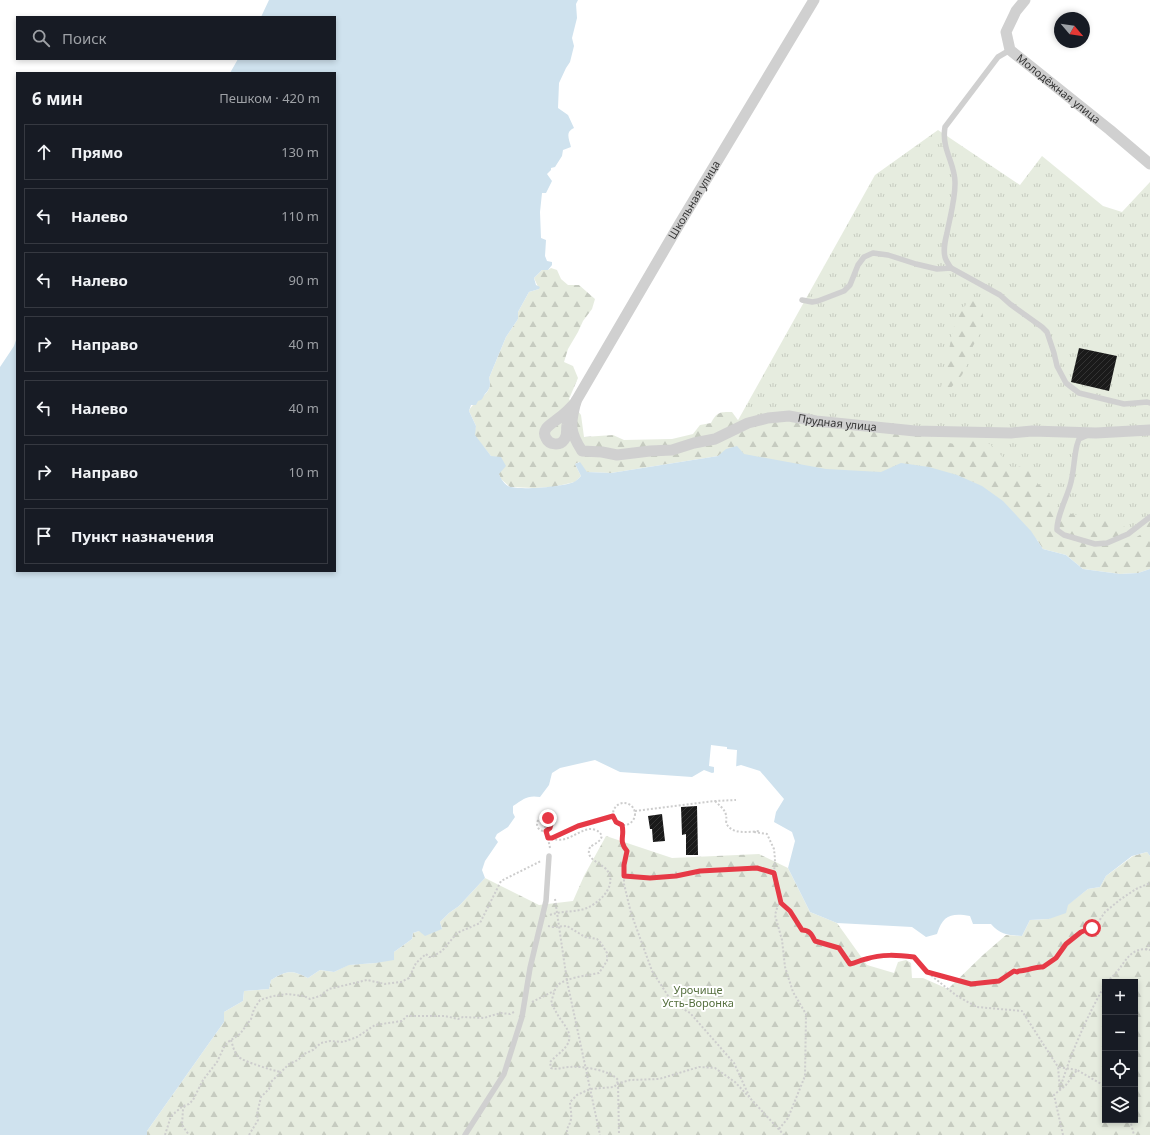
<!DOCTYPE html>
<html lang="ru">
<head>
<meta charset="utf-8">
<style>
	body { margin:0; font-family:"Noto Sans",sans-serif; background:#20242c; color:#f1f3f6 }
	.controls { position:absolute; right:12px; bottom:12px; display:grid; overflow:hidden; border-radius:0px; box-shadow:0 2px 6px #0003 }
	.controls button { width:36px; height:36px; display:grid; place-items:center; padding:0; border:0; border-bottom:1px solid #363941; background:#171b24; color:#f1f3f6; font:20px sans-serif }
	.compass { position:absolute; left:1054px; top:12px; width:36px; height:36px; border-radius:50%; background:#171b24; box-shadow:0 2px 6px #0003; rotate:119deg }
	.stop { position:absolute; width:12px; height:12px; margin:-9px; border:3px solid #e63946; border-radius:50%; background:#fff }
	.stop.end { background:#e63946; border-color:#fff; box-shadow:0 1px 4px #0008 }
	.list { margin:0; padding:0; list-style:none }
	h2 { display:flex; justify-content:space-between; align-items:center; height:52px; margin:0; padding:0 16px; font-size:17px }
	h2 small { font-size:13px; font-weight:400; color:#9ea1a6 }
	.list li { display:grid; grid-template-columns:26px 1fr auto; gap:12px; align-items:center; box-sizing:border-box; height:56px; margin:0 8px 8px; padding:0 8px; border:1px solid #363941; border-radius:0px }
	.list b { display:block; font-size:15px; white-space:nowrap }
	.list em { font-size:13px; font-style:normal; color:#9ea1a6 }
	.icon { flex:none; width:22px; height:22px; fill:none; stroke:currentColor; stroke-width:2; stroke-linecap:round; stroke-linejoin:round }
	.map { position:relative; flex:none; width:1150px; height:1135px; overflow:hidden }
	.search { position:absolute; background:#171b24; box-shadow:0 2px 6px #0003; left:16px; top:16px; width:320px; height:44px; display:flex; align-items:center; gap:10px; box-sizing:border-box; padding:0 14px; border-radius:0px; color:#9ea1a6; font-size:15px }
	.panel { position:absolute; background:#171b24; box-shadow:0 2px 6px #0003; left:16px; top:72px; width:320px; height:500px; border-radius:0px }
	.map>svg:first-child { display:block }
	.grass { fill:url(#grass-tufts) }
	.forest { fill:url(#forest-firs); fill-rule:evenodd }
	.water { fill:#cfe2ee }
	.pier { fill:#fff }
	.building { fill:url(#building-hatch) }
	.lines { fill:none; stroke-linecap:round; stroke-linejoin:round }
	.path { stroke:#cdcdcd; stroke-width:2; stroke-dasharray:2 2; stroke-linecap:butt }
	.lane { stroke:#d0d0d0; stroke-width:5.5 }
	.street { stroke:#d0d0d0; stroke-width:11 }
	.route { stroke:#e63946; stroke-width:5 }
	.labels { text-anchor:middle; stroke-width:4; stroke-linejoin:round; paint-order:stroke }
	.street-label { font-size:11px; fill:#333; stroke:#fff }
	.park-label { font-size:11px; fill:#56703f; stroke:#fff }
</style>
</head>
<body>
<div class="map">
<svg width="1150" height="1135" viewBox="0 0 1150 1135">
	<defs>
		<pattern id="grass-tufts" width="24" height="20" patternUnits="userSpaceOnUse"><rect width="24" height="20" fill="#e6ecdf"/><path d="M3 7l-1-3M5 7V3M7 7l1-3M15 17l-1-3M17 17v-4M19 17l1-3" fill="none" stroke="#c6cbc0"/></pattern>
		<pattern id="forest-firs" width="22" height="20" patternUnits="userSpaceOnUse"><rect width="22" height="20" fill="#e6ecdf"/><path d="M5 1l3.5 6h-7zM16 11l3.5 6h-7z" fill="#c6cbc0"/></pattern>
		<pattern id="building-hatch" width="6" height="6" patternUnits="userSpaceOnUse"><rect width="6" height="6" fill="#1a1a1a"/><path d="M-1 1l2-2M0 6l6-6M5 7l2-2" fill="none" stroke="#333"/></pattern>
	</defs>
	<rect width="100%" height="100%" fill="#fff"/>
	<polygon class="grass" points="938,130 1020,185 1042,156 1103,206 1122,212 1150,182 1150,569 718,456 875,175"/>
	<g class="forest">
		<path d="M551 268 557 270 561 279 568 285H579L595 299 592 309 583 321 578 332 568 349 564 362 573 366 578 378 569 399 581 415 584 437 613 435 624 440 672 439 693 434 700 425 711 423C717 412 719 412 732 412L743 427 777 418 923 432 940 441 959 445 967 438C993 439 995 450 1012 468L1024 466 1029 471 1033 480 1042 487 1060 508 1072 514 1120 523 1126 528 1117 540 1127 543 1143 533 1150 521V569L1138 573 1120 574 1083 569 1066 555 1043 549 1031 531 1003 501 982 486 957 475 929 467 901 463 881 472 826 469 744 454 737 446 726 449 718 456 611 473 586 472 579 462 575 464 581 476 575 482 553 487 534 488 510 487 501 479 491 456 474 435 476 426 469 411C475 398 494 396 489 378L506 337 518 319V312L529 292 539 289 534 278 542 270H548Z"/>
		<path d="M971 300 980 302 985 325 973 346 969 360 962 375 949 390 941 387C950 363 948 334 960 311 963 307 968 304 971 300Z"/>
		<path d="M606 836 672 858 759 854 788 868 810 912 837 923 867 965 894 973 898 962 906 960 911 963 912 978H923L948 989 983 955 1006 935 1022 936 1030 920 1049 919 1088 889 1100 887 1106 876 1133 856 1147 852 1150 856V1135H147V1131L224 1022V1012L243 1001 244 991 269 989 271 980C287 970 292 970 308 978L320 970 334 972 348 965 376 963 394 952 412 939 413 933 419 931 442 929 440 922 449 913 459 906 485 878 539 905 573 901 584 876ZM1105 982H1135V1120H1105Z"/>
	</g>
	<path class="water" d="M269 0H578L576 4 577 18 572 38 574 46 570 62 566 68 559 83 558 108 568 115 574 128C565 132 569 139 571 147L563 150 562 156 555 167 551 168V170L547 174 552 181 546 193H542L540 212 541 238 546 240 545 256 547 261 552 262V265L548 270H542L534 278 536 285 540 287 539 289 529 292 518 312V319L506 337 489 378C491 385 490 389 485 394 482 398 483 400 478 401L476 405H471L469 411 476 426 475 435 491 456 501 457 506 466 499 474C501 479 505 486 511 487 523 490 562 487 574 482 576 481 579 478 581 476L575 464 580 462 587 472 611 473 718 456 726 449 737 446 744 454 826 469 881 472 901 463 929 467 957 475 982 486 1003 501 1031 531 1043 549 1066 555 1083 569 1120 574 1138 573 1150 569V856L1147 852 1132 856 1106 876 1100 887 1088 889 1068 905 1066 913 1049 919 1030 920 1022 936C1009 935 1000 935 991 924H973L970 916C951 913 943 915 937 934L926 937 912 927 837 923 810 912 788 868 795 841 792 832 774 822 776 812 784 799 760 771 741 765 712 773 704 770 692 777 620 772 595 760 560 768 552 773 549 785 540 797C527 795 524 799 513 806V813L515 817 508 827 497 834 495 838 498 842 485 861 482 870 485 878 459 906 449 913 440 922 442 929 425 936 419 931 413 933 412 939 394 952V960L376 963 349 965 334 972 320 970 308 978C292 970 287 970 271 980L269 989 244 991 243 1001 224 1012V1022L147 1131V1135H0V367L14 346 17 337V571H335V73H230L238 59H335V17H261Z"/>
	<polygon class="pier" points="711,745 727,747 727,749 737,750 736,769 714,775 714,767 709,766"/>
	<g class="building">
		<polygon points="1079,348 1117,356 1109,391 1071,382"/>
		<polygon points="697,806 698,855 686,855 686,834 682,835 681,807"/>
		<polygon points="662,814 665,841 653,842 652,829 650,829 648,816"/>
	</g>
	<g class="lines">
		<g class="path">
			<path d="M715 801C722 808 728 811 726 823 732 835 748 832 760 831"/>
			<circle cx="624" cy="814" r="11"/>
			<polyline points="635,811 715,801 736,800"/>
			<circle cx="544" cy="824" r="7"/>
			<polyline points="543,818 548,838"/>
			<path d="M622 825C625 837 618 840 627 851L624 865V884L631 913 652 971 672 1002 690 1013 734 1063 750 1098 784 1135"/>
			<path d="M754 832 767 834 774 849 775 859 774 873 781 903 790 911 802 930C810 930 812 935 815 941L839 948 850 964 865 959 889 954 914 957 927 972 971 984 999 981 1015 971 1017 972 1019 971C1029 971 1035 966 1043 967L1056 958 1066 944 1081 932 1092 928 1097 924 1105 912 1121 899 1136 889 1150 883"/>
			<polyline points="550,848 548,838 552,838 578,826 613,816"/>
			<polyline points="624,876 650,878 676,876 700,871 757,868 774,873"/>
			<polyline points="555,899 567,981 600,1135"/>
			<path d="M550 915C563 910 577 913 589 907 603 900 619 882 605 868 600 864 593 861 590 856 588 853 589 850 590 847 594 844 607 839 599 832 597 830 593 829 590 829 578 830 565 845 552 838"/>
			<path d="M548 926 553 927 567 926 585 937 597 939 601 943 607 953V961L599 973C589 975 565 978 558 985 554 989 553 997 551 1003 554 1008 556 1012 559 1017 564 1025 574 1034 567 1045 563 1051 557 1055 552 1060L550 1062 551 1068C557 1070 563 1067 570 1067 582 1066 610 1070 618 1080L617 1084 614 1087 590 1089 577 1095 570 1102C570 1107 572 1114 571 1119 570 1126 565 1128 568 1135"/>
			<polyline points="1146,950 1150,943"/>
			<polyline points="928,973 957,996 977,1007 1022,1011 1058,1067 1060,1090"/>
			<path d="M1107 982C1110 979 1113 976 1116 973 1126 961 1131 946 1150 950"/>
			<polyline points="532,1002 554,991"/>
			<path d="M231 1040C233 1046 234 1053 239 1057 242 1061 274 1071 281 1072"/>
			<polyline points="1059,1067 1077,1070"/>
			<polyline points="618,1083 619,1135"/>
			<polyline points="617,1084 630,1080 659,1079 699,1067 715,1068 735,1082 749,1097"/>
			<path d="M1060 1089C1070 1055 1087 1016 1105 985"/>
			<polyline points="185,1106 183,1109 182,1125 189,1135"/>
			<polyline points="1130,1120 1134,1135"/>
			<polyline points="779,1129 788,1118 805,1076 806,1014 793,992 785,967 782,940 775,915 780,898"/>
			<polyline points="165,1135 171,1116 183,1106 189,1104 193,1100 203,1080 217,1062 224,1047 228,1042 240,1034 251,1019 254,1009 260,1000 273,996 288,994 304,996 310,999 320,996 329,989 367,980 385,984 401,982 409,978 416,963 426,954 429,957 432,957 442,951 457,933 480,923 501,881 541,861"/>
			<polyline points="249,1135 258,1120 257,1114 261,1097 269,1089 271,1082 289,1064 298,1060 304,1054 313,1050 321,1043 330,1041 343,1042 357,1037 375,1025 402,1021 407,1016 445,1016 458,1019 463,1017 484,1018 490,1016 501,1013 510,1014 514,1012"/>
			<polyline points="1063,1135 1054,1095 1066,1085 1077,1070 1105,1086"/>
		</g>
		<g class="lane">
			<path d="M951 268C949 265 946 261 945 257 943 249 945 241 947 233 950 217 955 200 955 184 956 164 941 150 945 127L998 57 1010 50"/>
			<polyline points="802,300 812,302 818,301 844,291 850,285 858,265 864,257 873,253 888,255 916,264 937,269 951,268 1000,295 1010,304 1042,327 1047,332 1054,353 1057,366 1066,383 1079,393 1124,404 1147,402 1150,403"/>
			<path d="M1088 435 1079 439 1077 445C1074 457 1074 470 1071 482 1068 496 1056 517 1057 530L1064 535 1095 544 1107 543 1128 534 1150 517"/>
			<polyline points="465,1135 504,1074 522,1017 530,968 546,901 549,856"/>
		</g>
		<g class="street">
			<path id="s1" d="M1025 0 1016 11 1006 32 1010 50 1110 130 1150 164"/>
			<path id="s2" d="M576 401C570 424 569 431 582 451L602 452 617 455 650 451 672 450 694 443 715 439 748 423 768 418 789 416 816 421 915 431 1011 433 1032 431 1096 433 1150 430"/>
			<path id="s3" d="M576 402C571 407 566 413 560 417 554 423 540 428 546 438 549 445 560 446 564 440 568 435 566 430 567 425 568 416 572 409 576 401L680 223 814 0"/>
		</g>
	</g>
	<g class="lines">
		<path class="route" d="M548 818 551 824 550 828 546 831 548 838H552L578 826 613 816 616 822 622 825C625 837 618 840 627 851L624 865V876L650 878 676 876 700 871 757 868 774 873 781 903 790 911 802 930C810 930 812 935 815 941L839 948 850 964C856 963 860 960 866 959 882 954 897 955 914 957L927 972 971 984 999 981 1014 971 1017 972 1019 971C1029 971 1035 966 1043 967L1056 958 1066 944 1081 932 1092 928"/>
	</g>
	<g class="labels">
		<g class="street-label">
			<text dy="4" stroke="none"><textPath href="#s1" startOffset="118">Молодёжная улица</textPath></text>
			<text dy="4" stroke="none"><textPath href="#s3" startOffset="346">Школьная улица</textPath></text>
			<text dy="4" stroke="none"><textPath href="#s2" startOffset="315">Прудная улица</textPath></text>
		</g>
		<g class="park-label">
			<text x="698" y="994">Урочище<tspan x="698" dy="13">Усть-Воронка</tspan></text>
		</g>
	</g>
</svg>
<div class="controls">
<button>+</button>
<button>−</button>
<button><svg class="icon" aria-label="locate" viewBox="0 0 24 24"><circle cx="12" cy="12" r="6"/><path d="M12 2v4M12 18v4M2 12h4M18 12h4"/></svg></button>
<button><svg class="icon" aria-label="layers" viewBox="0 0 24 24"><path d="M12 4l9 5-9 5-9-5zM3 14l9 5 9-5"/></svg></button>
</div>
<svg class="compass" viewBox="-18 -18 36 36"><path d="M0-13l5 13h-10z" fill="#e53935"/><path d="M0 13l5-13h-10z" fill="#9ea1a6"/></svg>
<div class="stop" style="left:1092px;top:928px"></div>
<div class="stop end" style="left:548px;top:818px"></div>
<div class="search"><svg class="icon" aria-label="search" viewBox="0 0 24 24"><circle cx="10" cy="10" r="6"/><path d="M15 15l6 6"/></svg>Поиск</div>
<section class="panel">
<h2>6 мин<small>Пешком · 420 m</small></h2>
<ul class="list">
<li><svg class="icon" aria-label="ahead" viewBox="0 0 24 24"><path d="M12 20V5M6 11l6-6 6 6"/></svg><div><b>Прямо</b></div><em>130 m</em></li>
<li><svg class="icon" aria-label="left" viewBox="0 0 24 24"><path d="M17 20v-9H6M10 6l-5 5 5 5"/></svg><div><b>Налево</b></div><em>110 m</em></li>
<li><svg class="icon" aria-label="left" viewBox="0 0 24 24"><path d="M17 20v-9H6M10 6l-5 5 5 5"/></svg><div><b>Налево</b></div><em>90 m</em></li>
<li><svg class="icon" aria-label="right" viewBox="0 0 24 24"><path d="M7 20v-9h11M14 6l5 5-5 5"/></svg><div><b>Направо</b></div><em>40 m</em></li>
<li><svg class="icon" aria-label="left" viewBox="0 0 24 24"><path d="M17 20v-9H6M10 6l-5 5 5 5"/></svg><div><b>Налево</b></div><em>40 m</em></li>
<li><svg class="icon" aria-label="right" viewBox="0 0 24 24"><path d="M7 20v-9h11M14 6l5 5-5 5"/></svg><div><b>Направо</b></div><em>10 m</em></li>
<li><svg class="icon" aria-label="arrive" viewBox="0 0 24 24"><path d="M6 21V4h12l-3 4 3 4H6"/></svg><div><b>Пункт назначения</b></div></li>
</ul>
</section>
</div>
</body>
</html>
